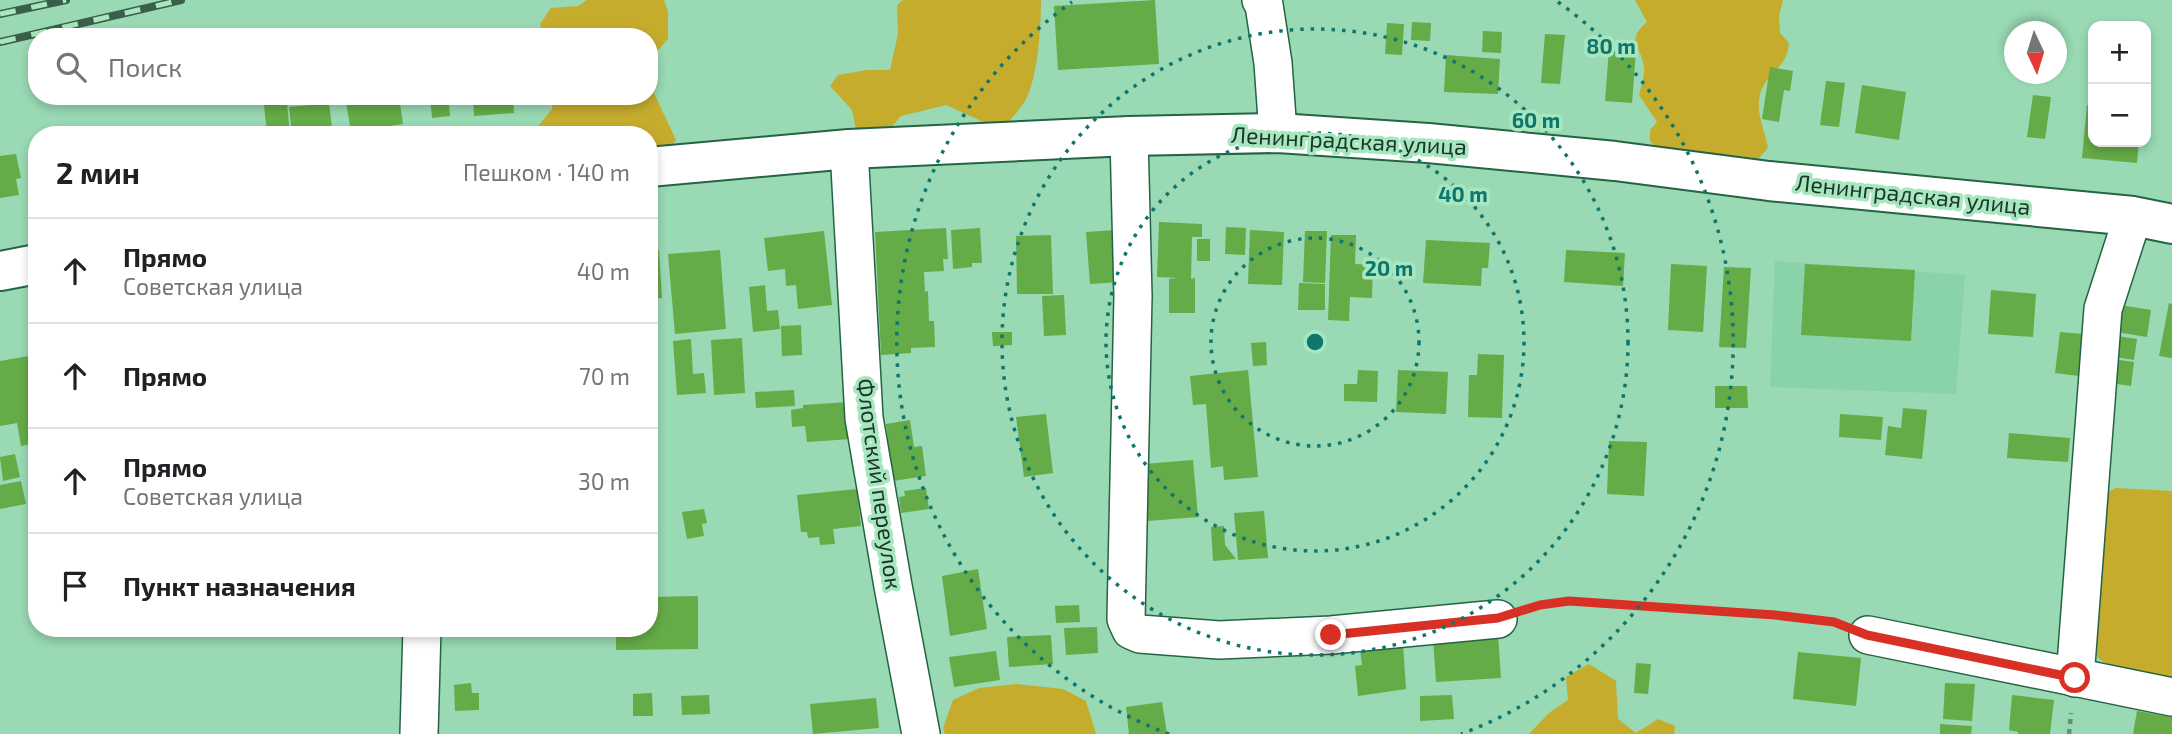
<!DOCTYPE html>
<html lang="ru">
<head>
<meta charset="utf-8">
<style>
	body { margin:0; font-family:"Exo 2",sans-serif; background:#f6f6f6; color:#202124 }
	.controls { position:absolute; right:21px; top:21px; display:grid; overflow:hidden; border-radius:14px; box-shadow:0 4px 10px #0003 }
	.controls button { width:63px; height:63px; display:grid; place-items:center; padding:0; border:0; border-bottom:2px solid #e0e0e0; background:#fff; color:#202124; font:35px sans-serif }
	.compass { position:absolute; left:2004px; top:21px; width:63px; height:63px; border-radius:50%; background:#fff; box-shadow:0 4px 10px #0003; rotate:176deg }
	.stop { position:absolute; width:21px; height:21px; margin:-16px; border:5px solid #d93025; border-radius:50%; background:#fff }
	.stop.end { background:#d93025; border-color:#fff; box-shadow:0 2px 7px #0008 }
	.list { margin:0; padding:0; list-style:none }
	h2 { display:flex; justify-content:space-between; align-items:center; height:91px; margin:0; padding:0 28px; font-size:30px }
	h2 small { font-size:23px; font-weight:400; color:#757577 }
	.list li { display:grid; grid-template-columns:46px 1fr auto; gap:21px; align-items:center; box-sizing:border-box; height:105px; padding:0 28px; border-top:2px solid #e0e0e0 }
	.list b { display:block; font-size:26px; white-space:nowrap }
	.list p { margin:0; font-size:23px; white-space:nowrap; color:#757577 }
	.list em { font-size:23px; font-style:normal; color:#757577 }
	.icon { flex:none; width:38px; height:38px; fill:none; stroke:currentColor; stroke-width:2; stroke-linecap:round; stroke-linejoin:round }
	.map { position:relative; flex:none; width:2172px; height:734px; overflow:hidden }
	.search { position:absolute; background:#fff; box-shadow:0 4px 10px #0003; left:28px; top:28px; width:630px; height:77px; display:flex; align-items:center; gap:18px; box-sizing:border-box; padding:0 24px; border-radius:28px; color:#757577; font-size:26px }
	.panel { position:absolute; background:#fff; box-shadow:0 4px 10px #0003; left:28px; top:126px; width:630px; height:511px; border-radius:28px }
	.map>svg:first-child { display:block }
	.built { fill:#8ad3a8 }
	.green { fill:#c5ac2d }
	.building { fill:#65ab47 }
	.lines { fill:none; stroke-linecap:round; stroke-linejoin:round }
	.minor-casing { stroke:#246443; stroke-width:40 }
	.major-casing { stroke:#246443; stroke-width:42 }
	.path { stroke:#629276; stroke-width:4.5; stroke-dasharray:5 5; stroke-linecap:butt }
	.minor { stroke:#fff; stroke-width:37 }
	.major { stroke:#fff; stroke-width:38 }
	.rail-casing { stroke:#3a5e49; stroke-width:8 }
	.rail { stroke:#a6e7bf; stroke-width:5; stroke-dasharray:16; stroke-linecap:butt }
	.route { stroke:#d93025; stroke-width:9 }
	.ring { fill:none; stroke:#0f766e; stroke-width:3.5; stroke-dasharray:3.5 7 }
	.labels { text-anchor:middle; stroke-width:7; stroke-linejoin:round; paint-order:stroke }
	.street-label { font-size:23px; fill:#1b3627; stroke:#a6e7bf }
	.centre { fill:#0f766e; stroke:#a6e7bf; stroke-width:3.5 }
	.ring-label { font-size:21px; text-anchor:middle; font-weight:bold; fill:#0f766e; stroke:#a6e7bf; stroke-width:7; stroke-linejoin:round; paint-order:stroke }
</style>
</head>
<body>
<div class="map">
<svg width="2172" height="734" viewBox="0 0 2172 734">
	<rect width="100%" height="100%" fill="#99d9b3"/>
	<polygon class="built" points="1775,261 1965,275 1956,394 1770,387"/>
	<g class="green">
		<polygon points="587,0 664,0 668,12 668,39 650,59 653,91 676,140 668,150 649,149 649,135 624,135 615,127 602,128 598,135 536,135 535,130 552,109 553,96 649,96 649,37 544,37 540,24 551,8 578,6"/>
		<path d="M903 0H1041C1041 26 1038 83 1023 104 1017 113 1008 122 1001 130L946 105 901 116 883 137 856 130 852 110 830 86 838 75 867 70H890L898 34 897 5Z"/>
		<path d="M1635 0H1783L1779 16 1780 33 1789 43C1787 68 1770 70 1762 89 1753 109 1765 128 1768 148L1758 159 1732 155 1659 150 1650 141V130L1657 122 1639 95C1641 87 1645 76 1644 67 1641 45 1625 41 1647 22Z"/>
		<polygon points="2116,488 2172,491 2172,680 2112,667 2099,659 2091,645 2102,495"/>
		<polygon points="1589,664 1616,681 1618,719 1636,733 1658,719 1675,726 1674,734 1529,734 1549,713 1568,700 1566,677"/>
		<polygon points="1017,684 1063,689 1086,701 1096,734 945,734 943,728 953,700 979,688"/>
	</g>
	<g class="building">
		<polygon points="1155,0 1159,64 1058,70 1054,6"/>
		<polygon points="1412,22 1431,23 1430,41 1411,40"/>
		<polygon points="1387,23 1404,24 1402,55 1385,54"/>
		<polygon points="1483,31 1502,32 1501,53 1482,52"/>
		<polygon points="1545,34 1565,35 1560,84 1541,83"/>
		<polygon points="1609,49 1636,50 1632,103 1605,101"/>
		<polygon points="1446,55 1500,59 1498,94 1444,92"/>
		<polygon points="1770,67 1793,71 1790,91 1784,90 1779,122 1762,119"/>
		<polygon points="1826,81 1845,83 1839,127 1820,125"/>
		<polygon points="1862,85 1906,92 1899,140 1855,133"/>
		<polygon points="2033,95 2051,97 2045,139 2027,137"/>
		<polygon points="345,96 399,96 403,124 351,132"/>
		<polygon points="430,96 448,96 450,116 432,118"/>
		<polygon points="473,96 513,96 514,113 474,116"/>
		<polygon points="287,103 290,135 267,135 264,105"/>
		<polygon points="329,103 333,135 292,135 289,107"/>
		<polygon points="2087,105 2093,105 2093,142 2139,142 2137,163 2082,158"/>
		<polygon points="16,154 21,178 16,179 19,195 0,198 0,156"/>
		<polygon points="1159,222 1202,224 1202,237 1192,237 1191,279 1195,278 1195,313 1169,313 1169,279 1178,278 1157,277"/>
		<polygon points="1226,227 1246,228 1245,255 1225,254"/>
		<polygon points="946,228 948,259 943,259 944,271 924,272 925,292 928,291 929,321 934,321 935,347 911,348 911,353 881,355 875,232"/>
		<polygon points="980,228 982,263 972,263 972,267 953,269 951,230"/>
		<polygon points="1116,230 1120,282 1090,284 1086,232"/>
		<polygon points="1250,230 1284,232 1282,285 1248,284"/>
		<polygon points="824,231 832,305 798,309 796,285 786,286 785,269 768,271 764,238"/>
		<polygon points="1305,231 1327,231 1325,283 1303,282"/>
		<polygon points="1051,235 1053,294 1017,294 1016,236"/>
		<polygon points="1331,235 1356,235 1355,264 1373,265 1372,298 1350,297 1349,321 1328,320"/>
		<rect x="1197" y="239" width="13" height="22"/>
		<polygon points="1426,240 1490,243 1488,268 1482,268 1481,286 1423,283"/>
		<polygon points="659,250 662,298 649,299 649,251"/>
		<polygon points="720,250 726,329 675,334 668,254"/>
		<polygon points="1566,250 1625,253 1623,286 1564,282"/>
		<polygon points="1671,264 1707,266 1703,332 1668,330"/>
		<polygon points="1805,264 1915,270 1911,341 1801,335"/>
		<polygon points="1724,267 1751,268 1746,348 1719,347"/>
		<polygon points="1299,283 1325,284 1325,310 1298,310"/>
		<polygon points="765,285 767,311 778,310 780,329 753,332 749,287"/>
		<polygon points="1991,290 2036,294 2033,337 1988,334"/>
		<polygon points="1064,295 1066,335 1044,336 1042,296"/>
		<polygon points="2169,303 2172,304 2172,358 2159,356"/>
		<polygon points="2120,305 2151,310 2147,337 2116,332"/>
		<polygon points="801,325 802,355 782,356 781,326"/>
		<polygon points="992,332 1012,332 1012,345 993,346"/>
		<polygon points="2060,332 2083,334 2079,376 2055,373"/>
		<polygon points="2117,336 2137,339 2134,360 2115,357"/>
		<polygon points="742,338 745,393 714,395 711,340"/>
		<polygon points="691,339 693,374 704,373 706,393 677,395 673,341"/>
		<polygon points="1266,342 1267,365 1253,366 1251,343"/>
		<polygon points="1478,354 1504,355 1502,418 1468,417 1469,375 1477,375"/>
		<polygon points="29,356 35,391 31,392 33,406 37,406 37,443 21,446 17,423 0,426 0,361"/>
		<polygon points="2113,359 2134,362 2131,386 2110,383"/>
		<polygon points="1248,370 1258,477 1224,480 1223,466 1211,468 1206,404 1193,405 1190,376"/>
		<polygon points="1358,370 1378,371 1377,402 1344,401 1344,384 1357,384"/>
		<polygon points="1398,370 1448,372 1446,414 1396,412"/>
		<polygon points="1715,386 1747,386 1748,408 1715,408"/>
		<polygon points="794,390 795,406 756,408 755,392"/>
		<polygon points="848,402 851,439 807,442 805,426 792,427 791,410 803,408 803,405"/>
		<polygon points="1903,408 1927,410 1922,459 1885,455 1888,426 1901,428"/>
		<polygon points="1046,414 1053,473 1024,477 1016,417"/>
		<polygon points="1840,414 1883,417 1881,440 1839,437"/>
		<polygon points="910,420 914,447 922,446 926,476 893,481 886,424"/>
		<polygon points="2009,433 2070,438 2068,462 2007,458"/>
		<polygon points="1609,441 1647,442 1644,496 1607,494"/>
		<polygon points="15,454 20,477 3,481 0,457"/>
		<polygon points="1193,460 1198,517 1148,521 1144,464"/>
		<polygon points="21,481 26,504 0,509 0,485"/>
		<polygon points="926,488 929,509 901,513 899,497 905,496 904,491"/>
		<polygon points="857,489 861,526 833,529 835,544 820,545 819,537 808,538 807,532 801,532 797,495"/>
		<polygon points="704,509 707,523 702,524 704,536 687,539 682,512"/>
		<polygon points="1264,511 1268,558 1238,560 1234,513"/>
		<polygon points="1224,526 1225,545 1236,559 1213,561 1211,527"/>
		<polygon points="978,569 987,629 950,636 942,576"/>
		<polygon points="698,596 698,649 616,650 616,628 649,628 649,597"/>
		<polygon points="1079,605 1080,622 1056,623 1055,606"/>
		<polygon points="1097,627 1098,653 1066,655 1064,628"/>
		<rect x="226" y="628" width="21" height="8"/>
		<polygon points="1498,634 1501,678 1436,682 1433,639"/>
		<polygon points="1051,635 1053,664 1009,667 1007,637"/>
		<polygon points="1403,644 1406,689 1358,696 1355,666 1362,665 1360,649"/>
		<polygon points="996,651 1000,680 954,687 949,657"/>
		<polygon points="1798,652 1861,658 1856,706 1793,699"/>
		<polygon points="1636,663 1651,664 1648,694 1634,693"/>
		<polygon points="471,683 472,693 479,693 479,710 455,711 454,685"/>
		<polygon points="1945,683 1975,684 1972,721 1943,719"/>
		<polygon points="652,693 653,716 633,716 633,694"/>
		<polygon points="709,695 710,714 682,715 681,696"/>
		<polygon points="1452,695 1454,719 1420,721 1420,696"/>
		<polygon points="2012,695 2054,700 2050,734 2018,734 2018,732 2009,730"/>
		<polygon points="876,698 879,728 813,734 810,704"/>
		<polygon points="1162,702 1167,734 1129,734 1126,707"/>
		<polygon points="2137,711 2172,717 2172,734 2133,734"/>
		<polygon points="1940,724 1972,726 1971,734 1940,734"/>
	</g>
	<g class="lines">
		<defs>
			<g id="minor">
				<polyline points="1261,0 1264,5 1273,63 1278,133"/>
				<polyline points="1129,136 1133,296 1126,619 1131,630 1140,634 1219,640 1331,635 1498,619"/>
				<polyline points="849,149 864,418 893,586 921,734"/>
				<polyline points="1868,635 2172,697"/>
				<polyline points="2075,678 2103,309 2133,216"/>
				<polyline points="419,734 422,628"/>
			</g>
			<g id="major">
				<polyline points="649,167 849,149 1129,136 1278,133 1428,143 1615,161 1769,181 2133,216 2172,224"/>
				<polyline points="0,271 37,264"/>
			</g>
		</defs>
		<use href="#minor" class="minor-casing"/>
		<use href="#major" class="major-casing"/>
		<g class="path">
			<polyline points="1532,608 1569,601 1775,615 1836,623"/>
			<polyline points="2069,734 2071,713"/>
		</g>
		<use href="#minor" class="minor"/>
		<use href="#major" class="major"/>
		<defs>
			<g id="rail">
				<polyline points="0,14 66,0"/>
				<polyline points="0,42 181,0"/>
			</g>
		</defs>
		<use href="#rail" class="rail-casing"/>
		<use href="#rail" class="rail"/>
	</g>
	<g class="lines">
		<polyline class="route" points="1331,635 1498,618 1540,605 1569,601 1775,615 1834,622 1867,635 2075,678"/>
	</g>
	<g class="ring">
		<circle cx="1315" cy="342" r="104"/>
		<circle cx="1315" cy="342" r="209"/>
		<circle cx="1315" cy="342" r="313"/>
		<path d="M1169 734A418 418 0 0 1 1072 2M1558 2A418 418 0 0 1 1461 734"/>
	</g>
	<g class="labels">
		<g class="street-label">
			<text transform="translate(1349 141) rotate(3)" y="8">Ленинградская улица</text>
			<text transform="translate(1913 195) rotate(6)" y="8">Ленинградская улица</text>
			<text transform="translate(879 484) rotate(82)" y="8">Флотский переулок</text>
		</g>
	</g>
	<circle cx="1315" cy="342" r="10" class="centre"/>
	<g class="ring-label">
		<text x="1611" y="54">80 m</text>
		<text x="1536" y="128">60 m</text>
		<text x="1463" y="202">40 m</text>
		<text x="1389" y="276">20 m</text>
	</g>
</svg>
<div class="controls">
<button>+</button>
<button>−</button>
</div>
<svg class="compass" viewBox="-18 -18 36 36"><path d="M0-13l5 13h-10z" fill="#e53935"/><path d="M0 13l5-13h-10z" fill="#757577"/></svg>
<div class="stop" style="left:2075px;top:678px"></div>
<div class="stop end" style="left:1331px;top:635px"></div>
<div class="search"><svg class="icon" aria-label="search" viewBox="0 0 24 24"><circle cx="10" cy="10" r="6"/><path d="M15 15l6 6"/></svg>Поиск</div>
<section class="panel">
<h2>2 мин<small>Пешком · 140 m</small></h2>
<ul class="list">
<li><svg class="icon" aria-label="ahead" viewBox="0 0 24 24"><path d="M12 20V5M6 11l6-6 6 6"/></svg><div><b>Прямо</b><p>Советская улица</p></div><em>40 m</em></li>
<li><svg class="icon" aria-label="ahead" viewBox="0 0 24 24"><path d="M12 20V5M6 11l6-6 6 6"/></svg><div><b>Прямо</b></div><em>70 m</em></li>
<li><svg class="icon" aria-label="ahead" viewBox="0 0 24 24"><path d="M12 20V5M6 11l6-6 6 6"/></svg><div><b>Прямо</b><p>Советская улица</p></div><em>30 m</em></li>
<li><svg class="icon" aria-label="arrive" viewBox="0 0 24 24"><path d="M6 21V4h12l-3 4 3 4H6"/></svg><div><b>Пункт назначения</b></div></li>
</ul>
</section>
</div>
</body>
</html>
